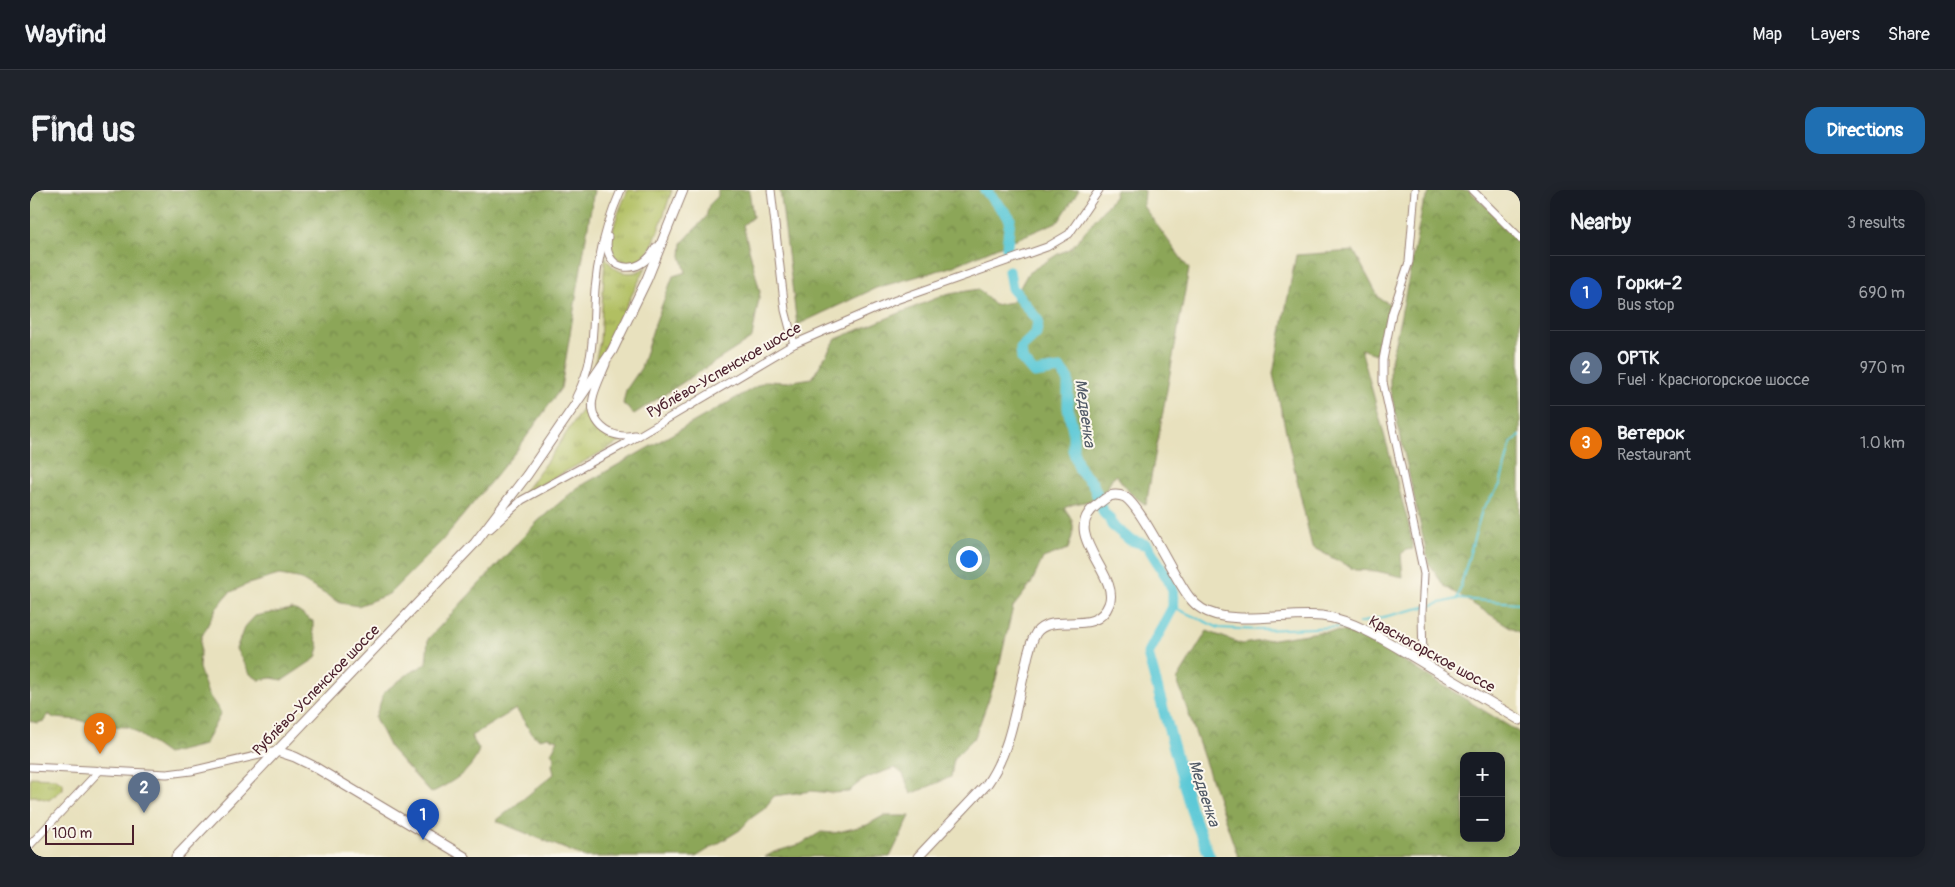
<!DOCTYPE html>
<html lang="en">
<head>
<meta charset="utf-8">
<style>
	body { margin:0; font-family:Pangolin,sans-serif; background:#20242c; color:#f1f3f6 }
	.controls { position:absolute; right:15px; bottom:15px; display:grid; overflow:hidden; border-radius:10px; box-shadow:0 2px 12px #0003 }
	.controls button { width:45px; height:45px; display:grid; place-items:center; padding:0; border:0; border-bottom:1px solid #363941; background:#171b24; color:#f1f3f6; font:25px sans-serif }
	.scale { position:absolute; left:15px; bottom:12px; width:89px; box-sizing:border-box; padding-left:5px; border:2px solid #4a1f2b; border-top:0; font-size:14px; line-height:18px; white-space:nowrap; color:#4a1f2b; -webkit-text-stroke:4px #fbf7ec; paint-order:stroke }
	.you { position:absolute; left:938px; top:368px; width:18px; height:18px; margin:-12px; border:4px solid #fff; border-radius:50%; background:#1a73e8; box-shadow:0 0 0 8px #1a73e833 }
	.badge { display:grid; place-items:center; width:32px; height:32px; border-radius:50%; background:#1f6fb2; color:#fff; font-size:16px; font-weight:700 }
	.pin { position:absolute; translate:-50% -41px; filter:drop-shadow(0 1px 2px #0008) }
	.pin::after { content:''; position:absolute; top:26px; width:18px; height:15px; background:inherit; clip-path:polygon(0 0,100% 0,50% 100%) }
	.list { margin:0; padding:0; list-style:none }
	h2 { display:flex; justify-content:space-between; align-items:center; height:65px; margin:0; padding:0 20px; font-size:21px }
	h2 small { font-size:16px; font-weight:400; color:#9ea1a6 }
	.list li { display:grid; grid-template-columns:32px 1fr auto; gap:15px; align-items:center; box-sizing:border-box; height:75px; padding:0 20px; border-top:1px solid #363941 }
	.list b { display:block; font-size:19px; white-space:nowrap }
	.list p { margin:0; font-size:16px; white-space:nowrap; color:#9ea1a6 }
	.list em { font-size:16px; font-style:normal; color:#9ea1a6 }
	.map { position:relative; flex:none; width:1490px; height:667px; overflow:hidden; border-radius:15px }
	header { display:flex; align-items:center; gap:30px; box-sizing:border-box; height:70px; padding:0 25px; background:#171b24; border-bottom:1px solid #363941 }
	header strong { font-size:24px }
	nav { display:flex; gap:28px; margin-inline-start:auto; font-size:18px }
	.intro { display:flex; align-items:center; justify-content:space-between; box-sizing:border-box; height:120px; padding:0 30px }
	h1 { margin:0; font-size:35px }
	.button { padding:12px 22px; border-radius:15px; background:#1f6fb2; color:#fff; font-size:18px; font-weight:700 }
	main { display:flex; gap:30px; padding:0 30px }
	aside { flex:1; background:#171b24; border-radius:15px; box-shadow:0 2px 12px #0003 }
	.map>svg:first-child { display:block }
	.grass { fill:url(#grass-tufts); stroke:#7e6f46 }
	.forest { fill:url(#forest-crowns); stroke:#6b6242; fill-rule:evenodd }
	.lines { fill:none; stroke-linecap:round; stroke-linejoin:round }
	.stream { stroke:#5dc9d7; stroke-width:2 }
	.river { stroke:#5dc9d7; stroke-width:11 }
	.minor-casing { stroke:#998074; stroke-width:9 }
	.major-casing { stroke:#998074; stroke-width:11 }
	.minor { stroke:#fff; stroke-width:7 }
	.major { stroke:#fff; stroke-width:9 }
	.labels { text-anchor:middle; stroke-width:4; stroke-linejoin:round; paint-order:stroke }
	.street-label { font-size:15px; fill:#4a1f2b; stroke:#fbf7ec }
	.water-label { font-size:16px; font-style:italic; fill:#515a67; stroke:#fbf7ec }
</style>
</head>
<body>
<header>
<strong>Wayfind</strong>
<nav><a>Map</a><a>Layers</a><a>Share</a></nav>
</header>
<div class="intro"><h1>Find us</h1><a class="button">Directions</a></div>
<main>
<div class="map">
<svg width="1490" height="667" viewBox="0 0 1490 667">
	<defs>
		<pattern id="grass-tufts" width="24" height="20" patternUnits="userSpaceOnUse" patternTransform="scale(1.25)"><rect width="24" height="20" fill="#b1bf62"/><path d="M3 7l-1-3M5 7V3M7 7l1-3M15 17l-1-3M17 17v-4M19 17l1-3" fill="none" stroke="#929b51"/></pattern>
		<pattern id="forest-crowns" width="20" height="18" patternUnits="userSpaceOnUse" patternTransform="scale(1.25)"><rect width="20" height="18" fill="#8ca658"/><path d="M2 6a3 3 0 1 1 6 0M12 15a3 3 0 1 1 6 0" fill="none" stroke="#748749"/></pattern>
	</defs>
	<rect width="100%" height="100%" fill="#fbf7ec"/>
	<filter id="ink" filterUnits="userSpaceOnUse"><feTurbulence type="fractalNoise" baseFrequency=".02" numOctaves="2"/><feDisplacementMap in="SourceGraphic" scale="10" xChannelSelector="R" yChannelSelector="G"/><feConvolveMatrix kernelMatrix="1 2 1 2 8 2 1 2 1" color-interpolation-filters="sRGB"/></filter>
	<filter id="wash" filterUnits="userSpaceOnUse"><feTurbulence type="fractalNoise" baseFrequency=".0096" numOctaves="4" result="noise"/><feDisplacementMap in="SourceGraphic" scale="20" xChannelSelector="R" yChannelSelector="G"/><feGaussianBlur stdDeviation="1.12" result="paint"/><feColorMatrix in="noise" values="0 0 0 0 0 0 0 0 0 0 0 0 0 0 0 0 0 1.4 0 .05"/><feComposite in="paint" operator="in"/></filter>
	<g filter="url(#wash)">
		<rect width="100%" height="100%" fill="#e8e1be"/>
		<g class="grass">
			<path d="M598 0H642C637 14 625 55 617 64 612 71 605 74 597 73 565 68 591 17 598 0Z"/>
			<path d="M575 66C584 83 600 88 616 77L563 181 570 151Z"/>
			<path d="M559 209C557 233 568 247 592 251L492 305 525 260Z"/>
			<polygon points="0,587 24,588 33,593 33,599 19,610 3,606 0,607"/>
		</g>
		<g class="forest">
			<polygon points="0,0 564,0 531,198 487,260 411,352 359,404 328,416 310,413 268,388 249,385 218,394 199,403 186,419 171,448 169,478 178,504 191,523 174,555 137,564 99,537 66,536 50,530 24,528 18,524 14,531 7,533 0,531"/>
			<polygon points="688,0 719,0 723,27 713,35 730,102 722,148 604,224 593,214 596,200 611,178 624,136 643,86 656,82 651,66 652,53 676,27 679,15 688,6"/>
			<polygon points="750,0 1049,0 1029,31 921,77 846,98 767,135"/>
			<path d="M1086 0H1114L1113 16 1159 79 1116 315 1100 303 1086 285 1082 288 1077 299 1060 311 1044 314 1034 318C1047 333 1044 341 1038 359L1013 368 1001 394 983 417 966 489 945 547 924 568 921 587 881 604 873 584 865 578C849 583 829 589 819 602L800 603 782 601 744 606 734 619 720 629 710 640 666 667H555L466 631 524 584 522 575 525 568 521 563 528 550 518 547 510 549 503 545 486 519 441 546 449 559C444 581 420 593 401 603L360 558 345 528 354 502 378 484 396 474 398 449 508 331 547 298 736 191 757 192 782 188 806 149 914 105 949 99 964 115 982 112 998 83 1028 64 1041 58 1084 7Z"/>
			<polygon points="1401,0 1439,0 1490,49 1490,443 1414,396 1399,374 1360,199 1360,175 1374,111 1393,15"/>
			<polygon points="1324,61 1349,108 1360,114 1346,164 1331,159 1379,336 1383,359 1376,360 1371,364 1373,387 1346,381 1325,380 1282,357 1243,184 1266,65"/>
			<path d="M262 419C271 421 275 428 283 431V442L289 457 286 468 253 490 241 488 229 490 220 484 206 459 214 438 225 426Z"/>
			<path d="M1177 441 1212 454 1289 442 1316 441 1351 457 1490 543V667H1208L1147 490ZM1434 566H1471V648H1434Z"/>
			<polygon points="853,626 880,626 860,667 735,667 744,662 771,654 791,642 804,643 837,635"/>
		</g>
		<g class="lines">
			<g class="stream">
				<polyline points="1427,409 1452,320 1470,295 1481,253 1490,246"/>
				<polyline points="1143,417 1189,438 1229,440 1312,437"/>
				<polyline points="1329,433 1427,409 1490,413"/>
			</g>
			<g class="river">
				<polyline points="955,0 980,28 977,57"/>
				<polyline points="979,81 982,98 1008,131 1006,144 991,158 992,169 1004,183 1030,179 1038,189 1038,218 1043,240 1043,260 1050,280 1063,294 1074,323 1079,328 1082,335 1100,350 1117,355 1138,389 1143,401 1143,417 1118,464 1161,620 1180,667"/>
			</g>
		</g>
	</g>
	<g filter="url(#ink)">
		<g class="lines">
			<defs>
				<g id="minor">
					<polyline points="741,0 755,120 764,154"/>
					<polyline points="1385,0 1379,72 1362,123 1353,170 1353,192 1394,384 1392,423 1393,473"/>
					<polyline points="1442,0 1490,48"/>
					<path d="M578 47C571 80 609 90 626 57"/>
					<path d="M576 174C572 184 567 194 564 204 556 231 579 251 605 245"/>
					<path d="M546 207C566 169 562 141 565 99 568 65 577 32 591 0"/>
					<polyline points="460,339 492,310 593,255 764,154 866,110 1017,57 1039,44 1069,0"/>
					<polyline points="0,577 137,584 161,581 247,561"/>
					<polyline points="0,655 70,580"/>
				</g>
				<g id="major">
					<polyline points="247,561 265,567 283,576 435,667"/>
					<polyline points="146,667 445,353 497,285 582,161 617,89 653,0"/>
					<path d="M888 667 957 594C980 561 985 521 994 483 997 470 999 454 1006 443 1022 421 1066 448 1079 414 1091 385 1028 343 1067 315 1071 312 1075 308 1080 306 1085 304 1090 305 1095 307 1111 318 1138 374 1150 393 1156 403 1162 413 1172 419 1201 437 1259 422 1292 426 1326 430 1366 457 1395 474 1427 493 1458 511 1490 530"/>
				</g>
			</defs>
			<use href="#minor" class="minor-casing"/>
			<use href="#major" class="major-casing"/>
			<use href="#minor" class="minor"/>
			<use href="#major" class="major"/>
		</g>
	</g>
	<g class="labels">
		<g class="street-label">
			<text transform="translate(694 180) rotate(-30)" y="5">Рублёво-Успенское шоссе</text>
			<text transform="translate(1402 464) rotate(29)" y="5">Красногорское шоссе</text>
			<text transform="translate(286 500) rotate(-46)" y="5">Рублёво-Успенское шоссе</text>
		</g>
		<g class="water-label">
			<text transform="translate(1056 223) rotate(82)" y="6">Медвенка</text>
			<text transform="translate(1175 603) rotate(72)" y="6">Медвенка</text>
		</g>
	</g>
</svg>
<div class="controls">
<button>+</button>
<button>−</button>
</div>
<div class="scale">100 m</div>
<div class="you"></div>
<div class="pin badge" style="left:393px;top:650px;background:#1a4fb4">1</div>
<div class="pin badge" style="left:114px;top:623px;background:#5c6f8a">2</div>
<div class="pin badge" style="left:70px;top:564px;background:#e8710a">3</div>
</div>
<aside>
<h2>Nearby<small>3 results</small></h2>
<ul class="list">
<li><span class="badge" style="background:#1a4fb4">1</span><div><b>Горки-2</b><p>Bus stop</p></div><em>690 m</em></li>
<li><span class="badge" style="background:#5c6f8a">2</span><div><b>ОРТК</b><p>Fuel · Красногорское шоссе</p></div><em>970 m</em></li>
<li><span class="badge" style="background:#e8710a">3</span><div><b>Ветерок</b><p>Restaurant</p></div><em>1.0 km</em></li>
</ul>
</aside>
</main>
</body>
</html>
